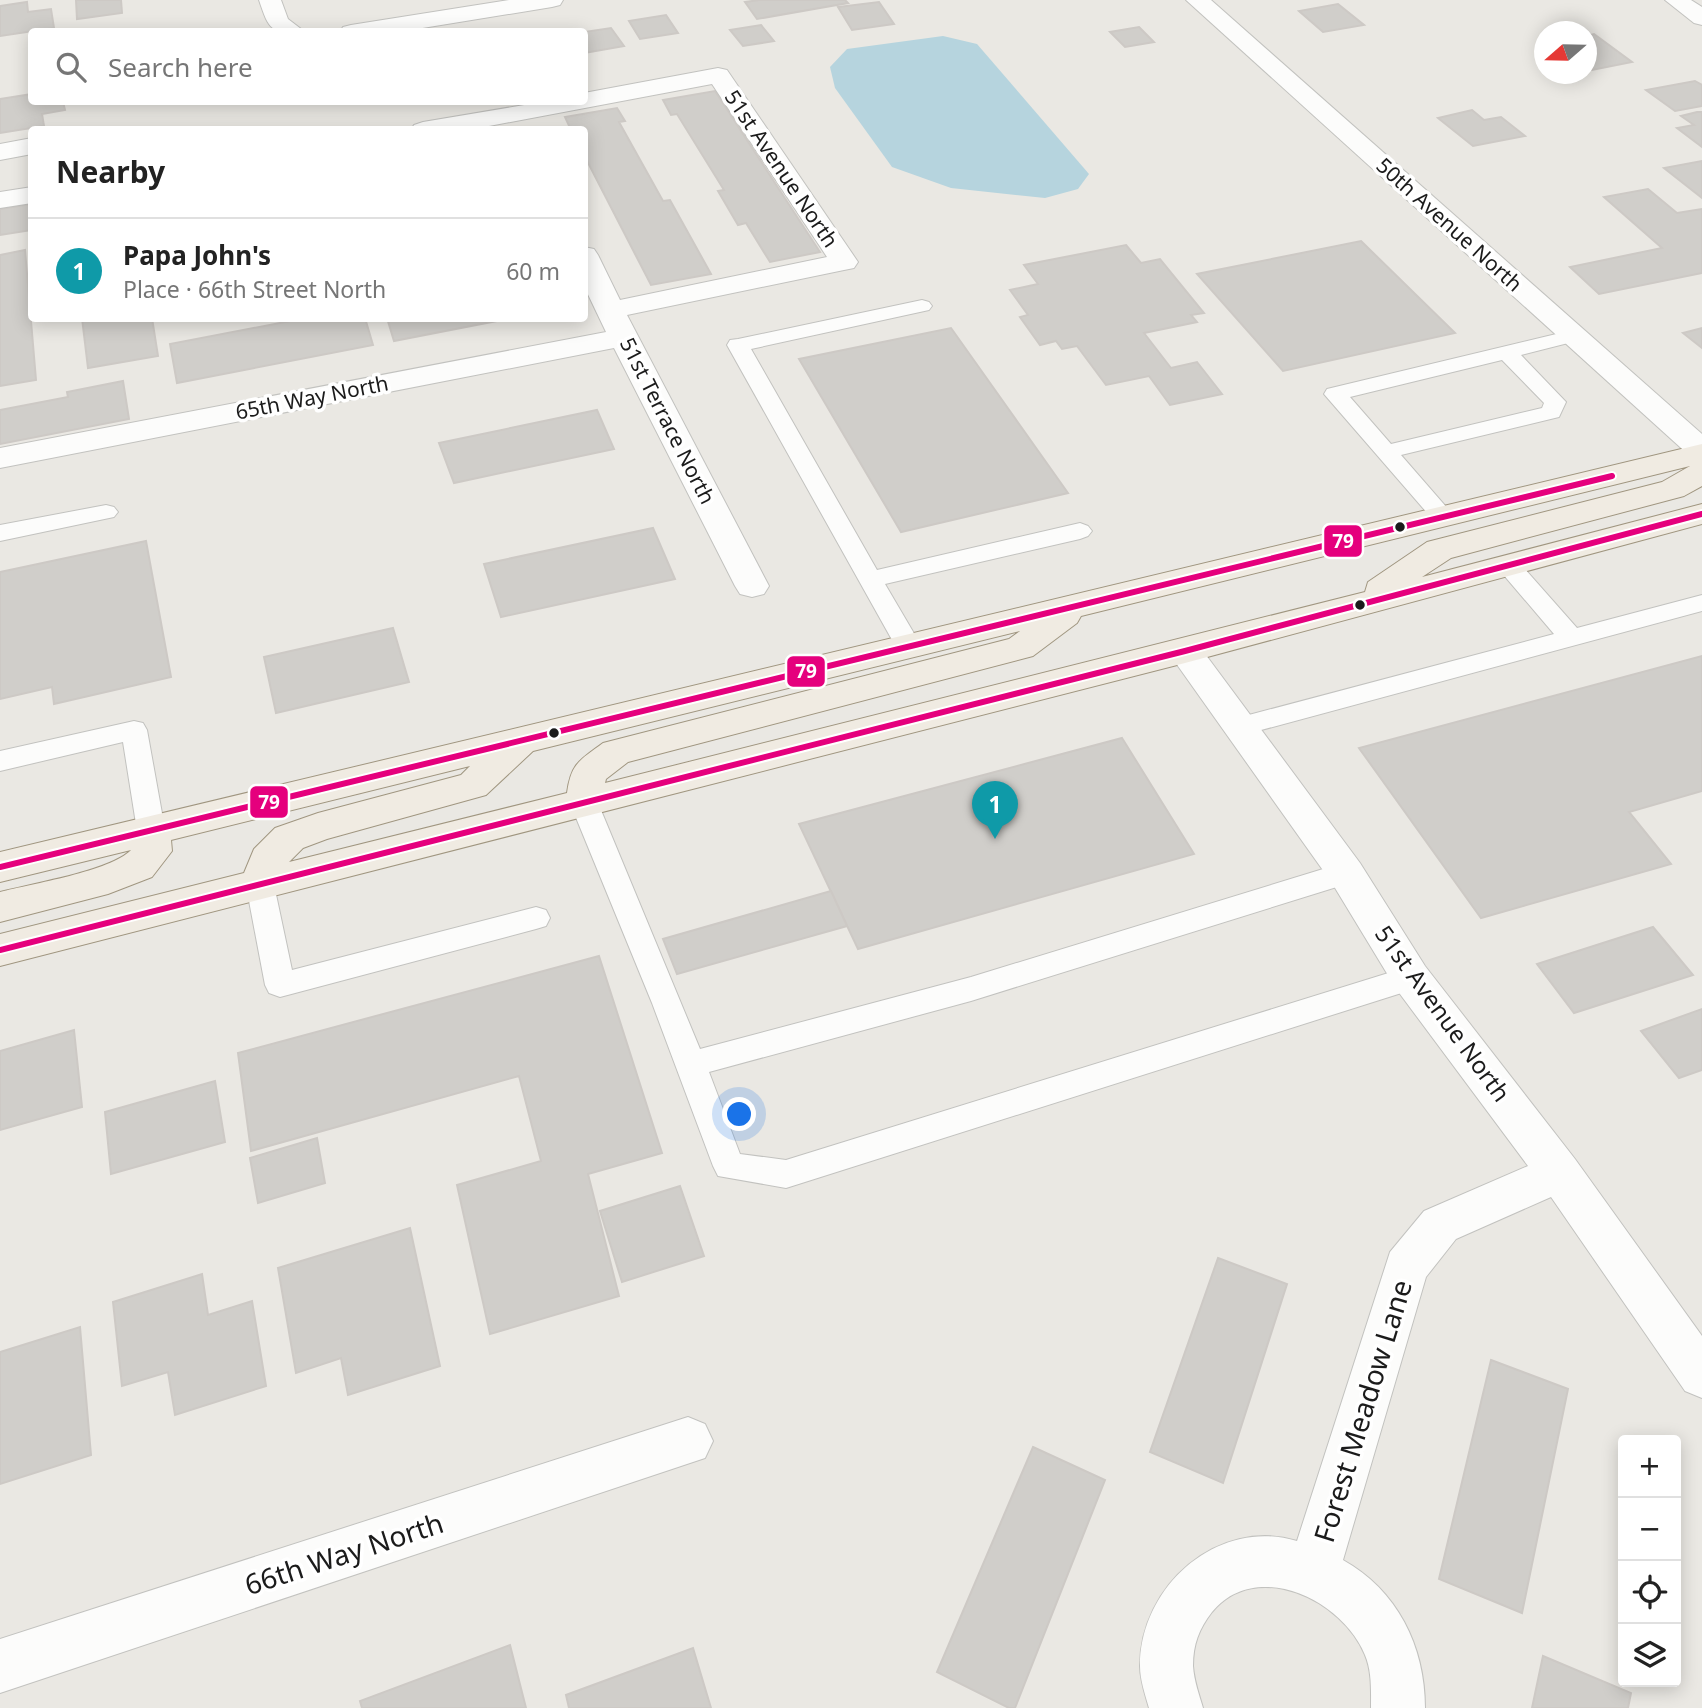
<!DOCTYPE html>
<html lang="en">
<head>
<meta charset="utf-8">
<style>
	body { margin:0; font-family:"Noto Sans",sans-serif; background:#f6f6f6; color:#222 }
	.controls { position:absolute; right:21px; bottom:21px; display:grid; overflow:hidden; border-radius:7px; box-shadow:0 4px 18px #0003 }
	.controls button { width:63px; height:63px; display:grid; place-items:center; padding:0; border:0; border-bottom:2px solid #e0e0e0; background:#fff; color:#222; font:35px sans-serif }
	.compass { position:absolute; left:1534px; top:21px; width:63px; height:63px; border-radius:50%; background:#fff; box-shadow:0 4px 18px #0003; rotate:250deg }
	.you { position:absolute; left:740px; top:1115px; width:24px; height:24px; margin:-18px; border:5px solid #fff; border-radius:50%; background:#1a73e8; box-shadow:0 0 0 10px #1a73e833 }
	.badge { display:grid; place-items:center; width:46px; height:46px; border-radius:50%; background:#db2777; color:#fff; font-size:23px; font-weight:700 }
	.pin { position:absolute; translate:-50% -58px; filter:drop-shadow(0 2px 4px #0008) }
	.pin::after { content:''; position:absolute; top:37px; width:24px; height:21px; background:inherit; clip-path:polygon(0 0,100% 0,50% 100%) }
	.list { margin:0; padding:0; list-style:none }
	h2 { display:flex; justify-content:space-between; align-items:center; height:91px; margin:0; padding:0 28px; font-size:30px }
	h2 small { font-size:23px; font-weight:400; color:#767676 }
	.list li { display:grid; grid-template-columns:46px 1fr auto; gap:21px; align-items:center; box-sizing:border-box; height:105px; padding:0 28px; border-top:2px solid #e0e0e0 }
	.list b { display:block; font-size:26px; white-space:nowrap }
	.list p { margin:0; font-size:23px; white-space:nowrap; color:#767676 }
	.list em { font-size:23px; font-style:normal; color:#767676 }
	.icon { flex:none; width:38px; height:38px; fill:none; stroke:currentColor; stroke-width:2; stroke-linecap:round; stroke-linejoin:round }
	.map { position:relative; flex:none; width:1702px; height:1708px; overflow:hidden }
	.search { position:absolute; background:#fff; box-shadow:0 4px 18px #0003; left:28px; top:28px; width:560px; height:77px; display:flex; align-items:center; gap:18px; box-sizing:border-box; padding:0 24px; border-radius:7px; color:#767676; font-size:26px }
	.panel { position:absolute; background:#fff; box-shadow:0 4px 18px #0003; left:28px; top:126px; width:560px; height:196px; border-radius:7px }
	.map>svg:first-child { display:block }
	.water { fill:#b6d4de }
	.building { fill:#d0ceca; stroke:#cdc9c5; stroke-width:2 }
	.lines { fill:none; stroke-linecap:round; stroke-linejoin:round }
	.service-casing { stroke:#c2c2bf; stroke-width:2 }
	.minor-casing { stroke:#c2c2bf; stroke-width:2 }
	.primary-casing { stroke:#a09680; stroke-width:2 }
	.service { fill:#fcfcfb; fill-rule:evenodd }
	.minor { fill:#fcfcfb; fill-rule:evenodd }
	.primary { fill:#f0ebe2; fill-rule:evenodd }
	.bus-1-casing { stroke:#fff; stroke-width:10 }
	.bus-1 { stroke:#e5007d; stroke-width:6 }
	.bus-dot { fill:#1b1b1b; stroke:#fff; stroke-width:2.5 }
	.labels { text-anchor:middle; stroke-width:7; stroke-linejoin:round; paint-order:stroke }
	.far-street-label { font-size:21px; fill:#1b1b1b; stroke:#fff }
	.street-label { font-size:24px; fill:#1b1b1b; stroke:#fff }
	.near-street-label { font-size:28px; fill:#1b1b1b; stroke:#fff }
	.line-badge { stroke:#fff; stroke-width:2.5 }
	.badge-label { font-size:19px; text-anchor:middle; font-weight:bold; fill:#fff }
</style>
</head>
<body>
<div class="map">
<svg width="1702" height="1708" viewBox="0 0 1702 1708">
	<rect width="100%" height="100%" fill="#eae8e3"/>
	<polygon class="water" points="943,36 977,44 1089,174 1078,189 1045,198 951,188 892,167 835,88 830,67 847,49"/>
	<g class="building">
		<polygon points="76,0 121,0 122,13 77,19"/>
		<polygon points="759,0 845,0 848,3 757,19 745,2"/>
		<polygon points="27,2 28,12 51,9 54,28 0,36 0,6"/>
		<polygon points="879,2 894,24 852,30 838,7"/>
		<polygon points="1338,4 1364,25 1323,32 1299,11"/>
		<polygon points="666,15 678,33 640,39 629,21"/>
		<polygon points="761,25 774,41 743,46 730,30"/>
		<polygon points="1139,27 1154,42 1125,47 1110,32"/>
		<polygon points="611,28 624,46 584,53 584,32"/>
		<polygon points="1594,34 1632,62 1592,70 1586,66 1586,36"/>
		<polygon points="1695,81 1702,85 1702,106 1675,111 1646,90"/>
		<polygon points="715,91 820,252 770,262 746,223 738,225 718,191 724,190 677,114 671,115 663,100"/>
		<polygon points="32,94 32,102 63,102 65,110 42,114 44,126 0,133 0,99"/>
		<polygon points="617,108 625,121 619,122 663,201 670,200 711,274 651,285 584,155 584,130 571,130 565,117"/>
		<polygon points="1472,110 1484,120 1501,117 1525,136 1473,146 1438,118"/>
		<polygon points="1697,112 1702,112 1702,147 1677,128 1694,125 1681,116"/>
		<polygon points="1702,161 1702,198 1664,168"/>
		<polygon points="1648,189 1677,213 1702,209 1702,273 1599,294 1570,267 1662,248 1604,197"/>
		<polygon points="32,204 32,230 0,235 0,209"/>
		<polygon points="1361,241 1455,333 1283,371 1197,274"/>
		<polygon points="1126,245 1141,263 1160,259 1204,313 1191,315 1197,322 1144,333 1171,368 1197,362 1222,394 1170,405 1149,376 1106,385 1077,346 1062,349 1056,341 1040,345 1020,317 1028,315 1010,290 1038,284 1024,265"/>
		<polygon points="25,250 36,380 0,386 0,255"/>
		<polygon points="82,318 152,318 158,356 88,368"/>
		<polygon points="306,318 365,318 373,345 177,383 170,344"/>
		<polygon points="387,318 512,318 394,341"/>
		<polygon points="951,328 1068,493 901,532 799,359"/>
		<polygon points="1702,328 1702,348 1683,333"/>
		<polygon points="123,381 129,419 0,444 0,410 68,397 67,392"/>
		<polygon points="597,410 614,449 454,483 439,443"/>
		<polygon points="653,528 675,579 501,617 484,564"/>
		<polygon points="146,541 171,677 54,704 52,687 0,699 0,572"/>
		<polygon points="393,628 409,682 276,713 264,657"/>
		<polygon points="1702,656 1702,791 1629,812 1671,864 1481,918 1359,748"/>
		<polygon points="1122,738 1194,854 858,949 799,824"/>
		<polygon points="831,891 847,926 677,974 663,939"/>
		<polygon points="1653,927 1693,975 1574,1013 1537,964"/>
		<polygon points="599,956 662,1153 588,1174 619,1296 490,1334 457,1185 541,1161 519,1076 251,1151 238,1053"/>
		<polygon points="1702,1009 1702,1070 1679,1078 1641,1031"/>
		<polygon points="74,1030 82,1107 0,1130 0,1051"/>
		<polygon points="215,1081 225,1142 111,1174 105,1112"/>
		<polygon points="317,1138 325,1183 258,1203 250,1158"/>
		<polygon points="680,1186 704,1256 622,1282 600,1211"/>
		<polygon points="410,1228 440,1366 348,1395 341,1358 296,1373 278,1268"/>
		<polygon points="1218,1258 1287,1284 1223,1483 1150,1452"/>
		<polygon points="202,1274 208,1315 252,1301 266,1386 175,1415 168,1372 122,1386 113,1302"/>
		<polygon points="80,1327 91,1455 0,1484 0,1352"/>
		<polygon points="1491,1360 1568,1389 1522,1613 1439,1579"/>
		<polygon points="1033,1447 1105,1480 1015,1708 1009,1708 937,1672"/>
		<polygon points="510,1645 526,1708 362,1708 360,1701"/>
		<polygon points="693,1648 711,1708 569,1708 566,1695"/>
		<polygon points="1543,1656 1631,1693 1628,1708 1532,1708"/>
	</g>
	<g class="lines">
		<defs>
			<g id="service">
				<polygon points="922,300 929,302 932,306 929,310 751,349 877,570 1080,523 1088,526 1092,531 1088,536 1080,539 885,584 922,647 918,653 909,656 900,653 896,647 727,345 730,340 738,339"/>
				<path d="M1573 330 1580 332 1584 336 1580 340 1521 355 1566 402 1559 417 1401 455 1455 517 1451 522 1443 524 1435 522 1324 394 1327 389ZM1502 360 1544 403 1542 408 1391 444 1350 397Z"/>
				<polygon points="106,505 114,507 118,512 114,517 0,541 0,525"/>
				<polygon points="1508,558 1517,560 1577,628 1702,595 1702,611 1239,736 1230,734 1226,727 1230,720 1554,634 1496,566 1499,560"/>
				<polygon points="134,721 143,723 147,730 165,830 161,837 151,840 141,837 137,830 123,742 0,771 0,751"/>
				<polygon points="584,793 594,796 598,803 700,1049 971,977 1346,862 1356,865 1360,873 1356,881 971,1001 709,1072 740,1154 786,1160 1411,966 1421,970 1426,978 1421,986 1411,990 786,1188 718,1176 713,1166 652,1003 570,803 574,796"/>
				<polygon points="260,874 270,877 274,885 292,970 536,907 546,910 550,918 546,926 536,929 280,997 269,993 265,985 246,885 250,877"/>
			</g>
			<g id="minor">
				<path d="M259 0H281L288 19 305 32C271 32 270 33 259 0Z"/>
				<polygon points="509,0 563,0 560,5 552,7 398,32 340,32 343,27 351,25"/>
				<polygon points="1186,0 1211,0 1702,434 1702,459 1691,457"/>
				<polygon points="1665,0 1691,0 1702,7 1702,25 1694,23"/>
				<polygon points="718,68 727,70 858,262 854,268 844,270 627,315 769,586 764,594 752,597 740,594 735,586 614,348 0,468 0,448 606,332 584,286 584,247 594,249 598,255 620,300 827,257 712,84 468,130 411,130 414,125 423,122 542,102 584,102 584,93"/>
				<polygon points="32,138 32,154 0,160 0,144"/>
				<polygon points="32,187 32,203 0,208 0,192"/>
				<path d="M1185 639 1197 643 1360 863 1425 966 1575 1159 1702 1336V1398L1685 1391 1551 1197 1456 1239 1426 1277 1343 1560C1397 1590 1425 1646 1425 1708H1371C1371 1691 1372 1671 1365 1655 1343 1600 1256 1558 1212 1612 1199 1629 1193 1644 1193 1666 1194 1681 1199 1694 1203 1708H1149C1145 1694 1140 1680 1140 1666 1140 1586 1218 1517 1297 1541L1390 1252 1424 1211 1528 1166 1397 990 1332 883 1173 659 1168 651 1173 643Z"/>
				<polygon points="688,1417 705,1424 713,1441 705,1458 0,1693 0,1639"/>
			</g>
			<path id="primary" d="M1702 444V486L1684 496 1451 558 1422 577 1702 504V524L1185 663 0 966V934L244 873 254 849 275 828 318 813 461 775 470 766 171 840 172 851 152 877 108 894 0 922V892C31 884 111 871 131 850L0 882V852ZM1690 466 1662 482 1427 542 1368 582 1365 592 605 783 606 779 628 762 1033 656 1077 623 1081 616ZM1020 631 1009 639 603 743C580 760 571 763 567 793L289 862 303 848 327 839 486 795 533 751Z"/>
		</defs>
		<use href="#service" class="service-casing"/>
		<use href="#minor" class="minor-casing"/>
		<use href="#primary" class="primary-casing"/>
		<use href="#service" class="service"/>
		<use href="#minor" class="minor"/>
		<use href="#primary" class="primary"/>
		<defs>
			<g id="bus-1">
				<polyline points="0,867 1612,476"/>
				<polyline points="0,950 1185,651 1702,514"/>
			</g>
		</defs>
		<use href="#bus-1" class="bus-1-casing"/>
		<use href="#bus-1" class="bus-1"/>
	</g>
	<g class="bus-dot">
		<circle cx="1400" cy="527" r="6"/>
		<circle cx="1360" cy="605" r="6"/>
		<circle cx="554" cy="733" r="6"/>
	</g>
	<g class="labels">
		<g class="far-street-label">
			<text transform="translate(781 169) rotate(56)" y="7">51st Avenue North</text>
			<text transform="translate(1449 225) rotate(42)" y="7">50th Avenue North</text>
			<text transform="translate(312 398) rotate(-11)" y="7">65th Way North</text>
			<text transform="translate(667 421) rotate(63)" y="7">51st Terrace North</text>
		</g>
		<g class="street-label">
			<text transform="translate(1442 1014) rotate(54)" y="8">51st Avenue North</text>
		</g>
		<g class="near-street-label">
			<text transform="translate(1363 1411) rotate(-73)" y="10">Forest Meadow Lane</text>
			<text transform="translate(344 1554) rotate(-18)" y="10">66th Way North</text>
		</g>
	</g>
	<g class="line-badge">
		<rect x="1323" y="524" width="40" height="34" rx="7" fill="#e5007d"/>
		<rect x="786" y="655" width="40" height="33" rx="7" fill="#e5007d"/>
		<rect x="249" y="785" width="40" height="34" rx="7" fill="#e5007d"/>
	</g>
	<g class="badge-label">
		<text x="1343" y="548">79</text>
		<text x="806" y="678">79</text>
		<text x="269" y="809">79</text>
	</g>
</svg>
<div class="controls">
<button>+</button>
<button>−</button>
<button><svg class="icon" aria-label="locate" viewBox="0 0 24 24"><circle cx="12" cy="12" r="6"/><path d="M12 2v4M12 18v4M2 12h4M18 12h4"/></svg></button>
<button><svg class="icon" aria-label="layers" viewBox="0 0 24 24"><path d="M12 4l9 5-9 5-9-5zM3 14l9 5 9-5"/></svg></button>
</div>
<svg class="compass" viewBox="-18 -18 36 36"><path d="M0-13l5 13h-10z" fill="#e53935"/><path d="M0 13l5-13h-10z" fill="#767676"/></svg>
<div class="you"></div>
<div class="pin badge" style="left:995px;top:839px;background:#0f9aa8">1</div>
<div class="search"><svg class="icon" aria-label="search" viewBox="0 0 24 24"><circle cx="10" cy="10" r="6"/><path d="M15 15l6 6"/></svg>Search here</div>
<section class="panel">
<h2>Nearby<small></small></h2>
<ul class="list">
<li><span class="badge" style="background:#0f9aa8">1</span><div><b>Papa John's</b><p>Place · 66th Street North</p></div><em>60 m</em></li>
</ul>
</section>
</div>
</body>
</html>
